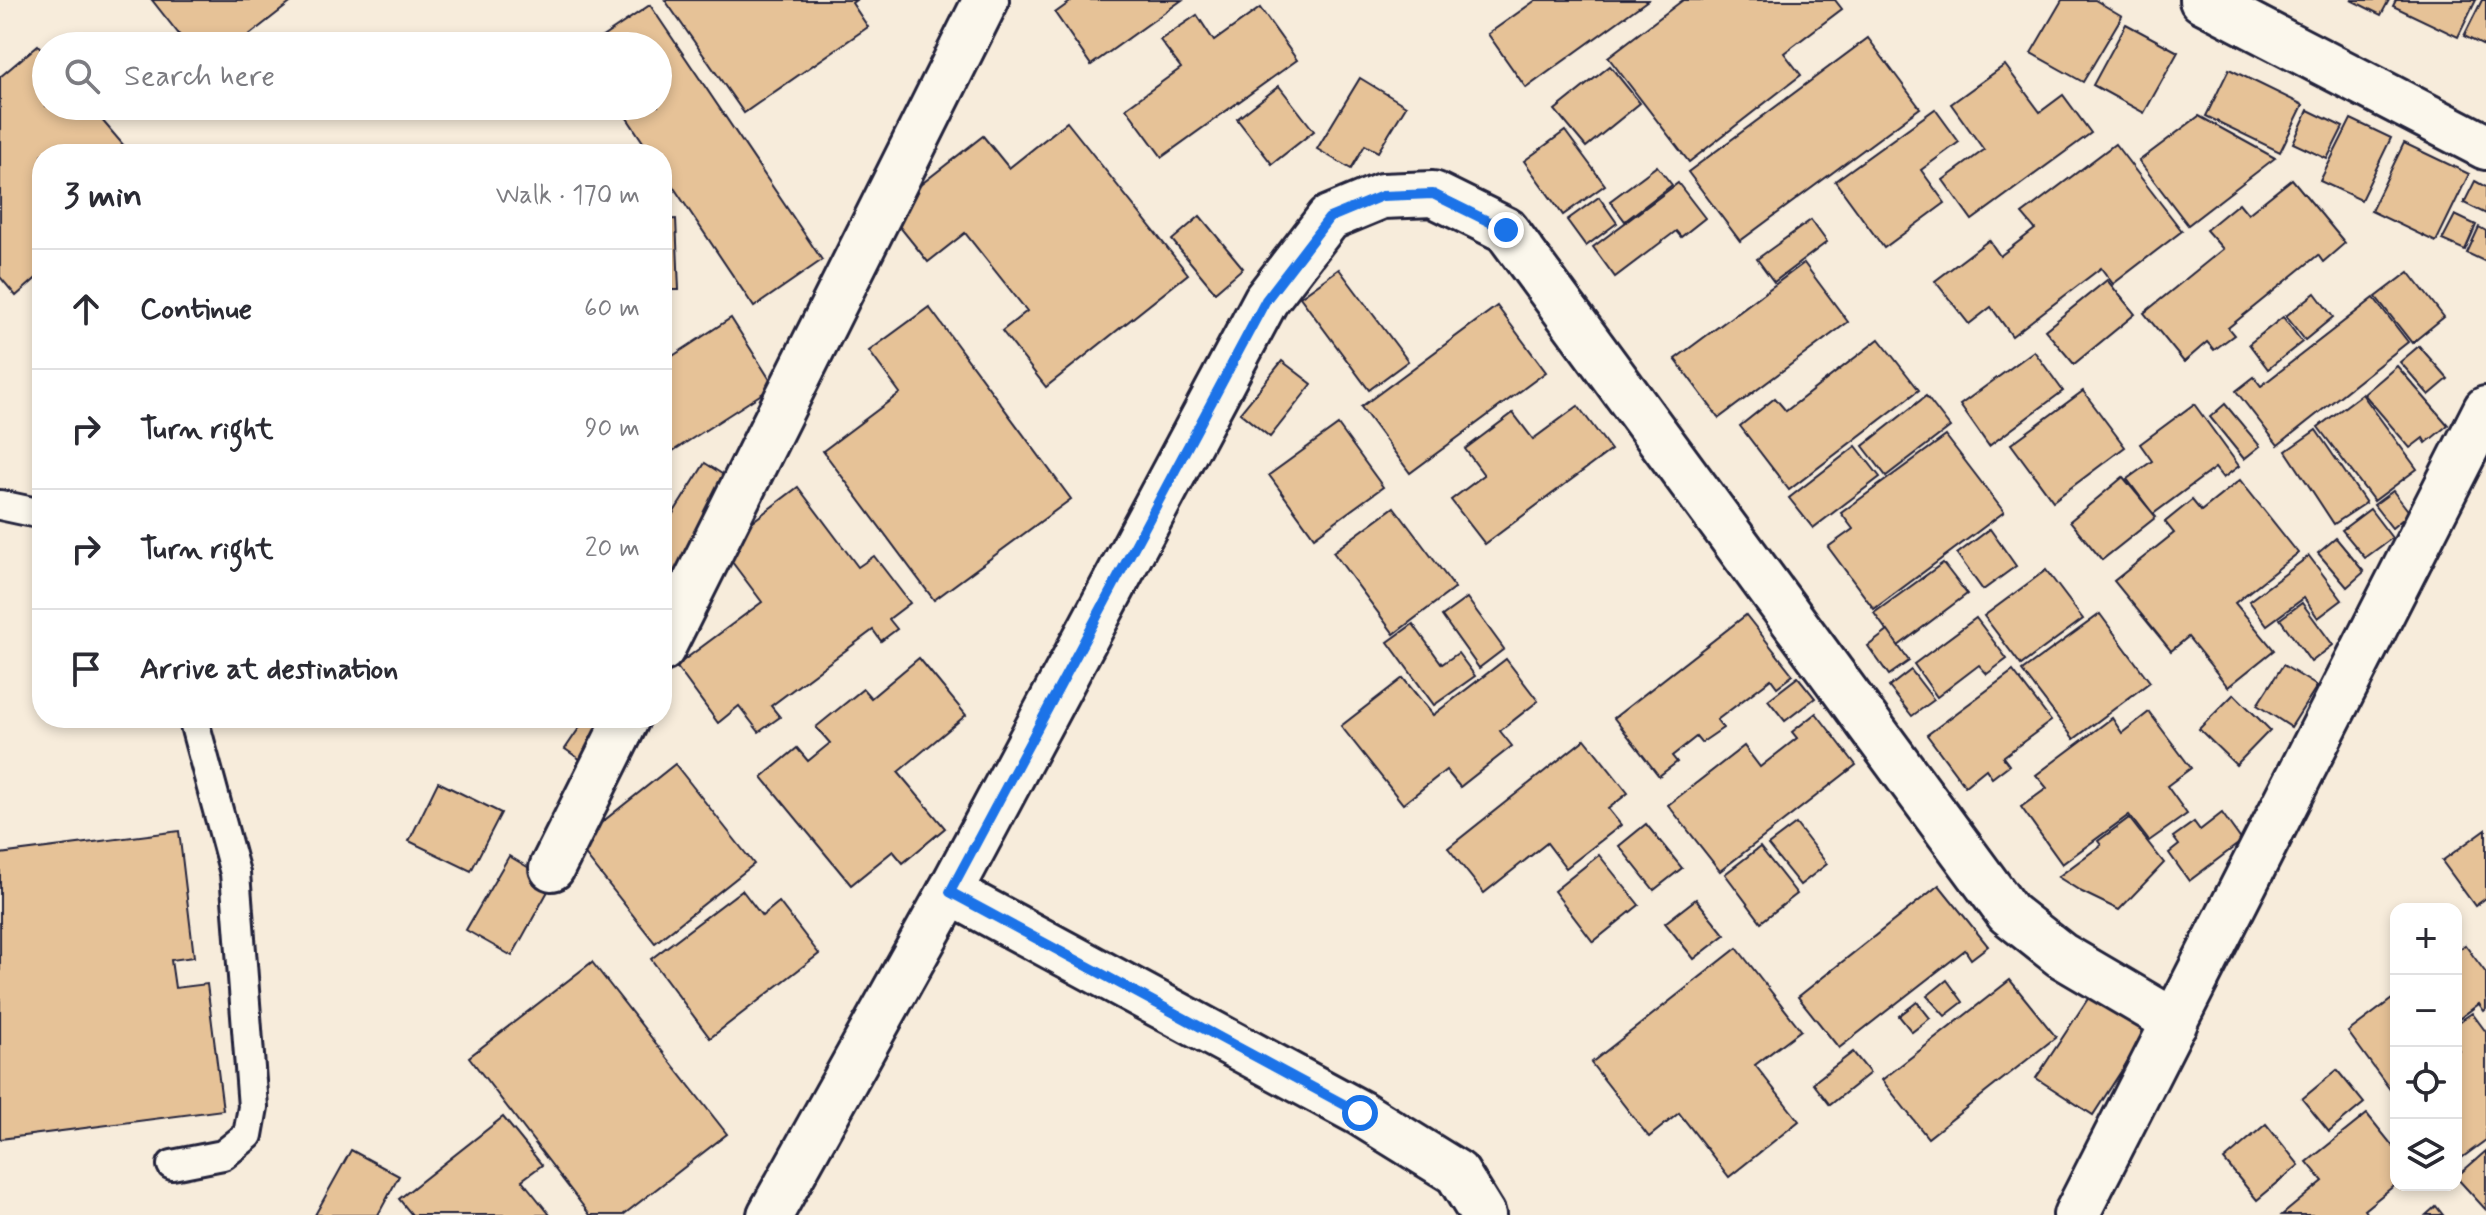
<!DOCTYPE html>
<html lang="en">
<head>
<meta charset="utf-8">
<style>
	body { margin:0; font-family:Mynerve,sans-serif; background:#f2f2f3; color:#2b2b33 }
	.controls { position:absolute; right:24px; bottom:24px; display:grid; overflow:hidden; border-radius:16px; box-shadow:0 4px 12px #0003 }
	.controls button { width:72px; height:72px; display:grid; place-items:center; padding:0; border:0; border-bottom:2px solid #e1e1e2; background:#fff; color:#2b2b33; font:40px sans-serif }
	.stop { position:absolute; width:24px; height:24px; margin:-18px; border:6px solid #1a73e8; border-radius:50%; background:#fff }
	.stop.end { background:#1a73e8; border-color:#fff; box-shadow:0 2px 8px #0008 }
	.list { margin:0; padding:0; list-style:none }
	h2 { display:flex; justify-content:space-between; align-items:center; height:104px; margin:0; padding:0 32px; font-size:34px }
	h2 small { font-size:26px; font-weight:400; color:#7c7c81 }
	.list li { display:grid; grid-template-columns:52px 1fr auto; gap:24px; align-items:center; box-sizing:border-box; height:120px; padding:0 32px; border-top:2px solid #e1e1e2 }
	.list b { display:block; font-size:30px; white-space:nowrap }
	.list em { font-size:26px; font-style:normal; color:#7c7c81 }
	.icon { flex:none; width:44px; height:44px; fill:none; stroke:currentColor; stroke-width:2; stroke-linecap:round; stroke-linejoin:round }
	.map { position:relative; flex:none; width:2486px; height:1215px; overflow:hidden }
	.search { position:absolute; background:#fff; box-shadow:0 4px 12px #0003; left:32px; top:32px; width:640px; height:88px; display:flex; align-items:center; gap:20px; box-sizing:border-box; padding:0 28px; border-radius:44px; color:#7c7c81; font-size:30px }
	.panel { position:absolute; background:#fff; box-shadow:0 4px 12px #0003; left:32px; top:144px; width:640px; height:584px; border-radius:32px }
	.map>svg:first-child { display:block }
	.building { fill:#e6c297; stroke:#22223b; stroke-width:2 }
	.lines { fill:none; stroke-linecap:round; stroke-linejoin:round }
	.service-casing { stroke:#22223b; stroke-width:34 }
	.minor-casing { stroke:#22223b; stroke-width:50 }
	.service { stroke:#fbf7ec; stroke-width:28 }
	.minor { stroke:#fbf7ec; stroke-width:44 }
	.route { stroke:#1a73e8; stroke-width:10 }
</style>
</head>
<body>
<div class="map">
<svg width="2486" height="1215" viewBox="0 0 2486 1215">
	<rect width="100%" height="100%" fill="#f7ecdb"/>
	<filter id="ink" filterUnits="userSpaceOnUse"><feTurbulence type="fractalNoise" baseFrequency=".0125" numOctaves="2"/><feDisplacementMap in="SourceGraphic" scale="16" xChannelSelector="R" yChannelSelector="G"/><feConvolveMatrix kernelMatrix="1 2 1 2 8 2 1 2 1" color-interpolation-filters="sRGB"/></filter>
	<g filter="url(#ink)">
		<g class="building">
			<polygon points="152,0 294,0 235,46 180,46 185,42"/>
			<polygon points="665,0 856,0 852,3 868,27 744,113"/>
			<polygon points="1073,0 1182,0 1091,65 1055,13"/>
			<polygon points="1536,0 1648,0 1526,88 1488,34"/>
			<polygon points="1683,0 1835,0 1842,9 1784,53 1801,75 1689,162 1608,57"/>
			<polygon points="2062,0 2095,0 2122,16 2083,82 2031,53"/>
			<polygon points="2351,0 2389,0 2381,15"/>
			<polygon points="2396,0 2476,0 2458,37 2393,6"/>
			<polygon points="2482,0 2486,0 2486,47 2464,36"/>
			<polygon points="650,5 822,260 754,307 662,170 662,154 651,154 619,106 658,106 658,46 589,46"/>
			<polygon points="1260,8 1297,60 1162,157 1126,108 1181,68 1160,40 1197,15 1214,41"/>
			<polygon points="2126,24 2178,52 2144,113 2093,85"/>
			<polygon points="1868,38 1920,108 1740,241 1688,172"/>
			<polygon points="38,45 46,55 46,106 90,106 131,154 42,154 42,273 16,296 0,277 0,77"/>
			<polygon points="2005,65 2040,112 2063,95 2091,133 1972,220 1943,180 1984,150 1951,104"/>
			<polygon points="1610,66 1640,103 1586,147 1555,110"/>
			<polygon points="2229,69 2303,105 2280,152 2206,116"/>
			<polygon points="1360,78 1406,106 1378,152 1365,145 1351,169 1317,149"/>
			<polygon points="1279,86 1314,131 1272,164 1237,119"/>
			<polygon points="1935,109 1959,142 1921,170 1945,203 1884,248 1835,181"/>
			<polygon points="2308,110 2343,127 2327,159 2293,143"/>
			<polygon points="2199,116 2275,158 2188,225 2139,161"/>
			<polygon points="2351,119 2391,138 2361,200 2320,181"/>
			<polygon points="1067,122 1188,274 1046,387 1002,331 1027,311 965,233 928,262 887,211 983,136 1009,168"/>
			<polygon points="1565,131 1605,185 1563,215 1524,161"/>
			<polygon points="2404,143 2469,174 2436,242 2371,211"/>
			<polygon points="2115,144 2182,231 2113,284 2101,268 2012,336 1991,307 1969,324 1935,281 1989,240 2000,256 2035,229 2022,214"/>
			<polygon points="648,151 648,154 593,154"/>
			<polygon points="1657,166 1672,185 1625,221 1610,201"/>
			<polygon points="2292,179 2345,243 2323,262 2318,255 2228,328 2234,335 2214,350 2207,342 2184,362 2144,313 2223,249 2206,230 2239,203 2248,214"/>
			<polygon points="2475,181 2486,187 2486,214 2464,203"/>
			<polygon points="1678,183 1705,218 1681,237 1676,231 1615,277 1593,247"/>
			<polygon points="1599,197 1617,223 1586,246 1567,220"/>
			<polygon points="2455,215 2476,225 2465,250 2442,240"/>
			<polygon points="1200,216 1243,268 1215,292 1172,240"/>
			<polygon points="676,219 679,290 668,290 671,354 662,355 662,220"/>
			<polygon points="1811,220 1827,242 1774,282 1757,259"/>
			<polygon points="2479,227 2486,231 2486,262 2467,253"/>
			<polygon points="1804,263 1848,322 1719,418 1675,359"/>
			<polygon points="1339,269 1408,361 1369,390 1300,297"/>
			<polygon points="2409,272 2444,317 2412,343 2376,297"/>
			<polygon points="2107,280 2135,314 2074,364 2045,330"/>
			<polygon points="2315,293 2333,317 2305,340 2286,316"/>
			<polygon points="2374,298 2408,342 2278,445 2236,391 2254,377 2261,386"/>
			<polygon points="1497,306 1546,372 1410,473 1361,407"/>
			<polygon points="929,307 1071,499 934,600 823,451 900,393 869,351"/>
			<polygon points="2283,317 2302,342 2268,369 2249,344"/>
			<polygon points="731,318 774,386 662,458 662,363"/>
			<polygon points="1879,339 1919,390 1789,490 1740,426 1775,398 1786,411"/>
			<polygon points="2419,346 2448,379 2429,395 2400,362"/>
			<polygon points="2034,351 2063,391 1989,446 1960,405"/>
			<polygon points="1282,361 1312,384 1270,437 1240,413"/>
			<polygon points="2397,366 2448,425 2426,443 2423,438 2410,448 2364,394"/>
			<polygon points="2083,391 2125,447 2053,501 2011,444"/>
			<polygon points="2362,394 2417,469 2374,501 2318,427"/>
			<polygon points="1926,396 1950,427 1886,476 1863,446"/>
			<polygon points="2194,404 2239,466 2223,478 2215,468 2153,514 2127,479 2152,461 2140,444"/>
			<polygon points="2225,404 2260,446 2244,459 2210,417"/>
			<polygon points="1578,406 1611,450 1485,544 1451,500 1484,475 1465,449 1513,413 1533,439"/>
			<polygon points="1338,425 1383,487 1314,537 1269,475"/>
			<polygon points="2316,430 2366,503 2334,524 2286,451"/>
			<polygon points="1946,436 2004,512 1874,609 1828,547 1853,529 1841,513"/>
			<polygon points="1856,446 1880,477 1813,528 1789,498"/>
			<polygon points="705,463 736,483 674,578 662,570 662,531"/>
			<polygon points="2123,477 2156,517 2102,560 2070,521"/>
			<polygon points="2240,480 2298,553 2235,603 2274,650 2228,687 2188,637 2171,651 2114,581 2174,533 2165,522 2192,500 2201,511"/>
			<polygon points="798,487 858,567 874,556 910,603 889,619 897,629 881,641 873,630 771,706 780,717 759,732 739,706 718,723 676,666 762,602 720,546"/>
			<polygon points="2393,491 2410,513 2392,528 2374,505"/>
			<polygon points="1394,507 1455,588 1394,634 1333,552"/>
			<polygon points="2370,509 2392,538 2365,558 2342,530"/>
			<polygon points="1990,529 2016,566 1983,590 1957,554"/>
			<polygon points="2336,538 2364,572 2347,587 2318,553"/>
			<polygon points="2309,556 2342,600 2318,618 2304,598 2267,625 2249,601"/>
			<polygon points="1943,563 1967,594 1898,646 1874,613"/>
			<polygon points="2046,570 2083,619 2021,665 1984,616"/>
			<polygon points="1467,598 1504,649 1479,668 1442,616"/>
			<polygon points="2302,603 2333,645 2311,662 2280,619"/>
			<polygon points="2100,614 2150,682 2074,739 2022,671"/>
			<polygon points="1746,615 1793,675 1777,687 1771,679 1717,720 1723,728 1701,743 1696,737 1672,756 1677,762 1659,776 1614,718"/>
			<polygon points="1976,618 2007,659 1987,674 1979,665 1937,697 1914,664"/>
			<polygon points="1413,624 1442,664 1458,653 1475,676 1434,705 1388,642"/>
			<polygon points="1888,631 1909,661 1889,675 1868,646"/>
			<polygon points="919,658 966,715 898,772 945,828 903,863 893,851 851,885 762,777 797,748 808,761 830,743 816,727 863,689 871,698"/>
			<polygon points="1506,659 1538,701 1500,731 1512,746 1460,787 1446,770 1403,804 1341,726 1403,678 1433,715"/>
			<polygon points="2283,665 2317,686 2291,727 2257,705"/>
			<polygon points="1911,670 1934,700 1912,716 1889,687"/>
			<polygon points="2013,671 2051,721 2003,757 2009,765 1992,778 1986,769 1965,786 1927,735"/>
			<polygon points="1798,677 1815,698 1785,721 1768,700"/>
			<polygon points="2234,694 2270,730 2236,765 2199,729"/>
			<polygon points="2149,712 2191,768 2167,786 2187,814 2149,841 2129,815 2062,864 2021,807 2047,788 2036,775 2112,718 2122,733"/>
			<polygon points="1816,713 1856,765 1720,871 1668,805 1744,746 1760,767 1797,738 1792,732"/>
			<polygon points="586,718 613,718 593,768 565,749"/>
			<polygon points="1585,739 1628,793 1608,809 1621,825 1566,868 1547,843 1484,893 1448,848"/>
			<polygon points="675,764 754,864 655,943 576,843"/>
			<polygon points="438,782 501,813 471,871 409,841"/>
			<polygon points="2222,813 2242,841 2189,881 2169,853 2179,845 2173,837 2194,822 2200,830"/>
			<polygon points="2129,818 2164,863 2119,910 2082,892 2058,877 2101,845 2098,841"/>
			<polygon points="1646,824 1682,868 1654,890 1619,846"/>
			<polygon points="1796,824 1827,864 1800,885 1768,845"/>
			<polygon points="2486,829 2486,898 2475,906 2442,861"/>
			<polygon points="179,831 194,957 171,960 175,988 207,984 223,1110 0,1139 0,854"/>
			<polygon points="1760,847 1797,894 1761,922 1725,874"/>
			<polygon points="1599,855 1639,905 1593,942 1554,891"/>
			<polygon points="509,856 553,882 512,956 466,930"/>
			<polygon points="1939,885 1988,946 1971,959 1965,950 1839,1048 1798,997"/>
			<polygon points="742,890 762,916 779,902 819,954 710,1038 651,959"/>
			<polygon points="1696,899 1725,935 1694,959 1665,923"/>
			<polygon points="2465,945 2486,973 2486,1009 2484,1011 2479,1004 2456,1021 2456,952"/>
			<polygon points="1737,948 1801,1030 1755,1065 1799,1121 1729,1177 1679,1113 1649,1137 1591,1063"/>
			<polygon points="592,962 727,1134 623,1215 590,1215 469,1057"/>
			<polygon points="1947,980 1963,1002 1945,1016 1927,996"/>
			<polygon points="2010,980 2056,1037 1928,1138 1882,1080"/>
			<polygon points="2095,988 2151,1025 2093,1115 2036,1078"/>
			<polygon points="2396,996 2396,1093 2394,1095 2348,1032"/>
			<polygon points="1917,1002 1930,1018 1912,1032 1899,1016"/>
			<polygon points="2472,1013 2486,1032 2486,1140 2456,1162 2456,1053 2459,1051 2456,1047 2456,1024"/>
			<polygon points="1853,1052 1870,1073 1830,1105 1813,1083"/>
			<polygon points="2337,1070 2364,1103 2329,1132 2302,1099"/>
			<polygon points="2367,1114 2396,1150 2396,1184 2364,1210 2368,1215 2282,1215 2323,1181 2307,1162"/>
			<polygon points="503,1117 542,1165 522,1180 550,1215 412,1215 399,1199"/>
			<polygon points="2266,1124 2299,1165 2257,1200 2224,1160"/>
			<polygon points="351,1150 399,1176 378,1215 315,1215"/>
			<polygon points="2486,1151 2486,1210 2456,1177"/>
			<polygon points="2436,1206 2443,1215 2426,1215"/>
		</g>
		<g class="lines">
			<defs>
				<g id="service">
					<polyline points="0,505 42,514"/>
					<polyline points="172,1165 223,1155 248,1135 253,1107 235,873 193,718"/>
				</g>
				<g id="minor">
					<polyline points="2202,0 2486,147"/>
					<polyline points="662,649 986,0"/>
					<polyline points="552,868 627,718"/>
					<polyline points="950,892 1360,1113 1457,1173 1483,1215"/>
					<polyline points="770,1215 950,892 1266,300 1329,218 1382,196 1433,194 1506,230 2008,913 2061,955 2175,1022"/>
					<polyline points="2076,1215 2486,409"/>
				</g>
			</defs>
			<use href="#service" class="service-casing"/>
			<use href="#minor" class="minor-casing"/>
			<use href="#service" class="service"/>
			<use href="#minor" class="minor"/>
		</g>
	</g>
	<g class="lines" filter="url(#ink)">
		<polyline class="route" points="1360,1113 950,892 1266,300 1329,218 1382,196 1433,194 1506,230"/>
	</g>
</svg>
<div class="controls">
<button>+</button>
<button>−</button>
<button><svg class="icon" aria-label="locate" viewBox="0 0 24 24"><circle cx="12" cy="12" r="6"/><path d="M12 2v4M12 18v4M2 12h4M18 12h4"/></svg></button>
<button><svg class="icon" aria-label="layers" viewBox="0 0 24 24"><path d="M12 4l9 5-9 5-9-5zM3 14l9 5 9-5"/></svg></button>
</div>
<div class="stop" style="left:1360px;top:1113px"></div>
<div class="stop end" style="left:1506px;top:230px"></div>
<div class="search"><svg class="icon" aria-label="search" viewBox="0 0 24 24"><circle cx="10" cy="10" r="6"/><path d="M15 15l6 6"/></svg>Search here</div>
<section class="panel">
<h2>3 min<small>Walk · 170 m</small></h2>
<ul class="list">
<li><svg class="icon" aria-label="ahead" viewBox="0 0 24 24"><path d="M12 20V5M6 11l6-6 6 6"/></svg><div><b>Continue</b></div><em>60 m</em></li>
<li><svg class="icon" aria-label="right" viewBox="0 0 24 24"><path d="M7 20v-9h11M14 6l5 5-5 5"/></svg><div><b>Turn right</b></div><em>90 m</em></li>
<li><svg class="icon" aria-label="right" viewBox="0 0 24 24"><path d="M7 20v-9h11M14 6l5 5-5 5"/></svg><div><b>Turn right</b></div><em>20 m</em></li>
<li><svg class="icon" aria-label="arrive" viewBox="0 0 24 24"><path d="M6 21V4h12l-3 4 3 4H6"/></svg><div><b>Arrive at destination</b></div></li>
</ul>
</section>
</div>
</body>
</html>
